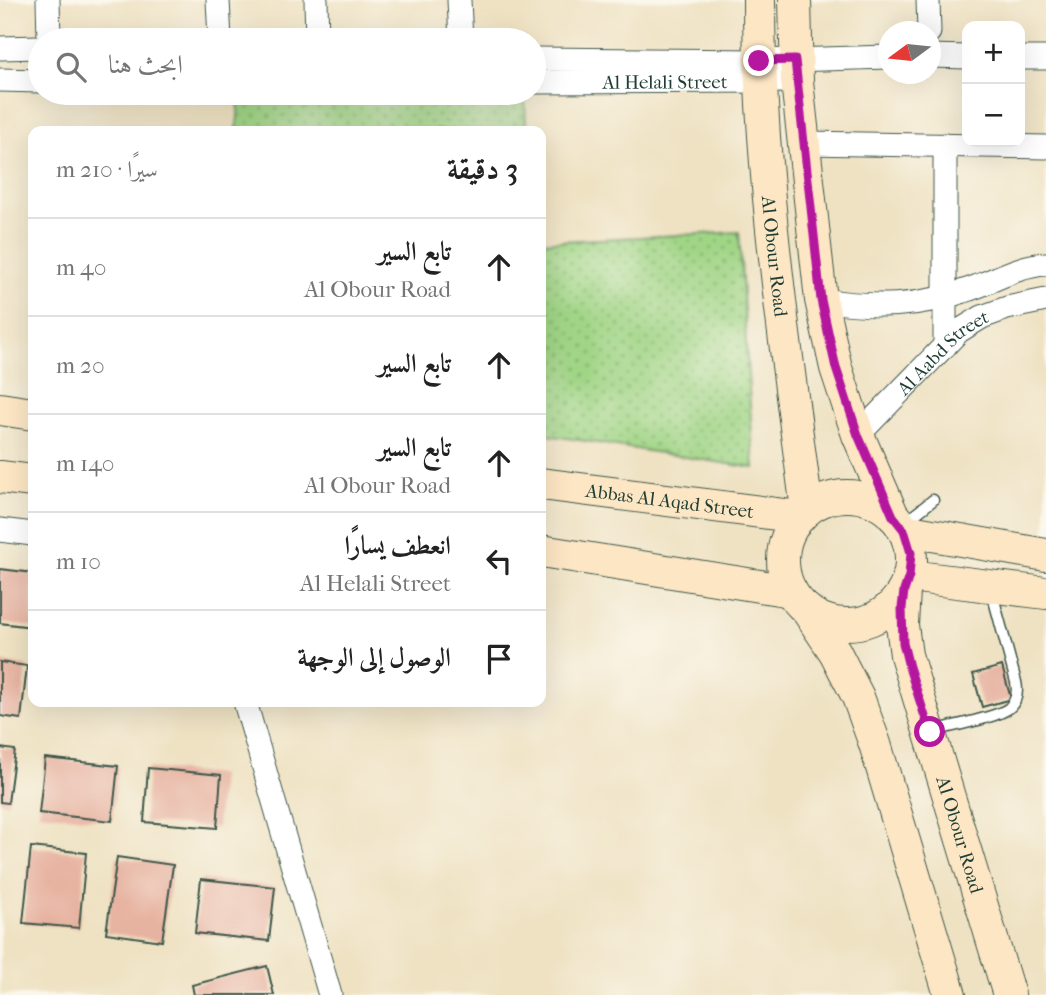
<!DOCTYPE html>
<html lang="ar">
<head>
<meta charset="utf-8">
<style>
	body { margin:0; font-family:"IM FELL French Canon",Amiri,serif; background:#f2f2f2; color:#222; direction:rtl }
	.controls { position:absolute; right:21px; top:21px; display:grid; overflow:hidden; border-radius:14px; box-shadow:0 7px 28px #0002 }
	.controls button { width:63px; height:63px; display:grid; place-items:center; padding:0; border:0; border-bottom:2px solid #e0e0e0; background:#fff; color:#222; font:35px sans-serif }
	.compass { position:absolute; left:878px; top:21px; width:63px; height:63px; border-radius:50%; background:#fff; box-shadow:0 7px 28px #0002; rotate:255deg }
	.stop { position:absolute; width:21px; height:21px; margin:-16px; border:5px solid #b5179e; border-radius:50%; background:#fff }
	.stop.end { background:#b5179e; border-color:#fff; box-shadow:0 2px 7px #0008 }
	.list { margin:0; padding:0; list-style:none }
	h2 { display:flex; justify-content:space-between; align-items:center; height:91px; margin:0; padding:0 28px; font-size:30px }
	h2 small { font-size:23px; font-weight:400; color:#767676 }
	.list li { display:grid; grid-template-columns:46px 1fr auto; gap:21px; align-items:center; box-sizing:border-box; height:98px; padding:0 28px; border-top:2px solid #e0e0e0 }
	.list b { display:block; font-size:26px; white-space:nowrap }
	.list p { margin:0; font-size:23px; white-space:nowrap; color:#767676 }
	.list em { font-size:23px; font-style:normal; color:#767676 }
	.icon { flex:none; width:38px; height:38px; fill:none; stroke:currentColor; stroke-width:2; stroke-linecap:round; stroke-linejoin:round }
	.map { position:relative; flex:none; width:1046px; height:995px; overflow:hidden; direction:ltr }
	.search { position:absolute; background:#fff; box-shadow:0 7px 28px #0002; left:28px; top:28px; width:518px; height:77px; display:flex; align-items:center; gap:18px; box-sizing:border-box; padding:0 24px; border-radius:38px; color:#767676; font-size:26px }
	.panel { position:absolute; background:#fff; box-shadow:0 7px 28px #0002; left:28px; top:126px; width:518px; height:581px; border-radius:14px; direction:rtl }
	.map>svg:first-child { display:block }
	.green { fill:url(#green-dots); stroke:#60895d; stroke-width:2 }
	.building { fill:#e7b3a1 }
	.lines { fill:none; stroke-linecap:round; stroke-linejoin:round }
	.lane-casing { stroke:#3e5649; stroke-width:13 }
	.street-casing { stroke:#3e5649; stroke-width:25 }
	.secondary-casing { stroke:#3e5649; stroke-width:34 }
	.lane { stroke:#fff; stroke-width:10 }
	.street { stroke:#fff; stroke-width:23 }
	.secondary { stroke:#fce6c4; stroke-width:32 }
	.route { stroke:#b5179e; stroke-width:9 }
	.labels { text-anchor:middle; stroke-width:7; stroke-linejoin:round; paint-order:stroke }
	.street-label { font-size:19px; fill:#1f3d34; stroke:#fbf7ec }
</style>
</head>
<body>
<div class="map">
<svg width="1046" height="995" viewBox="0 0 1046 995">
	<defs>
		<pattern id="green-dots" width="8" height="8" patternUnits="userSpaceOnUse" patternTransform="scale(1.75)"><rect width="8" height="8" fill="#a0d586"/><path d="M2 2h.1M6 6h.1" fill="none" stroke="#82ae6e" stroke-width="1.8" stroke-linecap="round"/></pattern>
	</defs>
	<rect width="100%" height="100%" fill="#fbf7ec"/>
	<filter id="ink" filterUnits="userSpaceOnUse"><feTurbulence type="fractalNoise" baseFrequency=".0143" numOctaves="2"/><feDisplacementMap in="SourceGraphic" scale="14" xChannelSelector="R" yChannelSelector="G"/><feConvolveMatrix kernelMatrix="1 2 1 2 8 2 1 2 1" color-interpolation-filters="sRGB"/></filter>
	<filter id="wash" filterUnits="userSpaceOnUse"><feTurbulence type="fractalNoise" baseFrequency=".00686" numOctaves="4" result="noise"/><feDisplacementMap in="SourceGraphic" scale="28" xChannelSelector="R" yChannelSelector="G"/><feGaussianBlur stdDeviation="1.57" result="paint"/><feColorMatrix in="noise" values="0 0 0 0 0 0 0 0 0 0 0 0 0 0 0 0 0 1.4 0 .05"/><feComposite in="paint" operator="in"/></filter>
	<g filter="url(#wash)">
		<rect width="100%" height="100%" fill="#efe2c3"/>
		<g class="green">
			<polygon points="525,93 526,131 237,131 239,100"/>
			<polygon points="739,232 754,468 541,434 541,242"/>
		</g>
		<g id="blocks">
			<g class="building">
				<polygon points="0,569 33,573 33,627 0,623"/>
				<polygon points="0,662 27,666 21,719 0,716"/>
				<polygon points="1002,666 1011,699 982,707 973,674"/>
				<polygon points="0,748 15,750 8,803 0,802"/>
				<polygon points="45,758 118,766 112,821 39,813"/>
				<polygon points="148,768 221,775 217,828 144,822"/>
				<polygon points="31,847 86,853 79,928 23,923"/>
				<polygon points="117,857 173,865 162,941 106,933"/>
				<polygon points="201,879 275,887 269,941 195,933"/>
				<polygon points="267,966 274,995 194,995 192,985"/>
			</g>
		</g>
	</g>
	<g filter="url(#ink)">
		<use href="#blocks" fill-opacity="0" stroke="#3e5649" stroke-width="2"/>
		<g class="lines">
			<defs>
				<g id="lane">
					<polyline points="903,524 933,500"/>
					<path d="M933 731C950 726 997 718 1009 708 1017 701 1018 691 1016 682L991 589"/>
				</g>
				<g id="street">
					<polyline points="48,0 49,40"/>
					<polyline points="218,0 220,40"/>
					<polyline points="316,0 317,40"/>
					<polyline points="459,0 461,40"/>
					<polyline points="928,0 929,32"/>
					<polyline points="0,48 40,47"/>
					<polyline points="930,56 967,57"/>
					<polyline points="1020,58 1046,58"/>
					<polyline points="534,59 759,61 888,57"/>
					<polyline points="0,80 40,81"/>
					<path id="s1" d="M534 82 797 81"/>
					<polyline points="804,143 1046,147"/>
					<path d="M821 300C875 308 918 308 970 289 996 280 1017 266 1046 264"/>
					<polyline points="945,346 945,145"/>
					<path id="s2" d="M858 435 959 331 982 317 1007 308 1046 300"/>
					<polyline points="0,530 33,534"/>
					<polyline points="245,702 330,995"/>
				</g>
				<g id="secondary">
					<path id="s3" d="M759 0C759 171 785 341 807 510"/>
					<polyline points="795,0 797,81 821,300 836,368 858,435 893,516"/>
					<polyline points="0,409 33,414"/>
					<polyline points="0,477 33,481"/>
					<path id="s4" d="M541 484 800 517"/>
					<circle cx="847" cy="560" r="64"/>
					<polyline points="904,530 1046,555"/>
					<polyline points="541,551 791,591"/>
					<polyline points="909,576 1046,593"/>
					<path id="s5" d="M904 591 902 625 906 655 1009 995"/>
					<polyline points="807,610 835,652 858,697 875,744 950,995"/>
				</g>
			</defs>
			<use href="#lane" class="lane-casing"/>
			<use href="#street" class="street-casing"/>
			<use href="#secondary" class="secondary-casing"/>
			<use href="#lane" class="lane"/>
			<use href="#street" class="street"/>
			<use href="#secondary" class="secondary"/>
		</g>
	</g>
	<g class="lines" filter="url(#ink)">
		<polyline class="route" points="759,61 795,60 821,300 836,368 858,435 893,516 904,530 911,553 909,576 904,591 902,608 903,643 909,667 930,732"/>
	</g>
	<g class="labels">
		<g class="street-label">
			<text dy="7" stroke="none"><textPath href="#s1" startOffset="131">Al Helali Street</textPath></text>
			<text dy="7" stroke="none"><textPath href="#s3" startOffset="257">Al Obour Road</textPath></text>
			<text dy="7" stroke="none"><textPath href="#s2" startOffset="119">Al Aabd Street</textPath></text>
			<text dy="7" stroke="none"><textPath href="#s4" startOffset="130">Abbas Al Aqad Street</textPath></text>
			<text dy="7" stroke="none"><textPath href="#s5" startOffset="252">Al Obour Road</textPath></text>
		</g>
	</g>
</svg>
<div class="controls">
<button>+</button>
<button>−</button>
</div>
<svg class="compass" viewBox="-18 -18 36 36"><path d="M0-13l5 13h-10z" fill="#e53935"/><path d="M0 13l5-13h-10z" fill="#767676"/></svg>
<div class="stop" style="left:930px;top:732px"></div>
<div class="stop end" style="left:759px;top:61px"></div>
<div class="search"><svg class="icon" aria-label="search" viewBox="0 0 24 24"><circle cx="10" cy="10" r="6"/><path d="M15 15l6 6"/></svg>ابحث هنا</div>
<section class="panel">
<h2>3 دقيقة<small>سيرًا · 210 m</small></h2>
<ul class="list">
<li><svg class="icon" aria-label="ahead" viewBox="0 0 24 24"><path d="M12 20V5M6 11l6-6 6 6"/></svg><div><b>تابع السير</b><p>Al Obour Road</p></div><em>40 m</em></li>
<li><svg class="icon" aria-label="ahead" viewBox="0 0 24 24"><path d="M12 20V5M6 11l6-6 6 6"/></svg><div><b>تابع السير</b></div><em>20 m</em></li>
<li><svg class="icon" aria-label="ahead" viewBox="0 0 24 24"><path d="M12 20V5M6 11l6-6 6 6"/></svg><div><b>تابع السير</b><p>Al Obour Road</p></div><em>140 m</em></li>
<li><svg class="icon" aria-label="left" viewBox="0 0 24 24"><path d="M17 20v-9H6M10 6l-5 5 5 5"/></svg><div><b>انعطف يسارًا</b><p>Al Helali Street</p></div><em>10 m</em></li>
<li><svg class="icon" aria-label="arrive" viewBox="0 0 24 24"><path d="M6 21V4h12l-3 4 3 4H6"/></svg><div><b>الوصول إلى الوجهة</b></div></li>
</ul>
</section>
</div>
</body>
</html>
